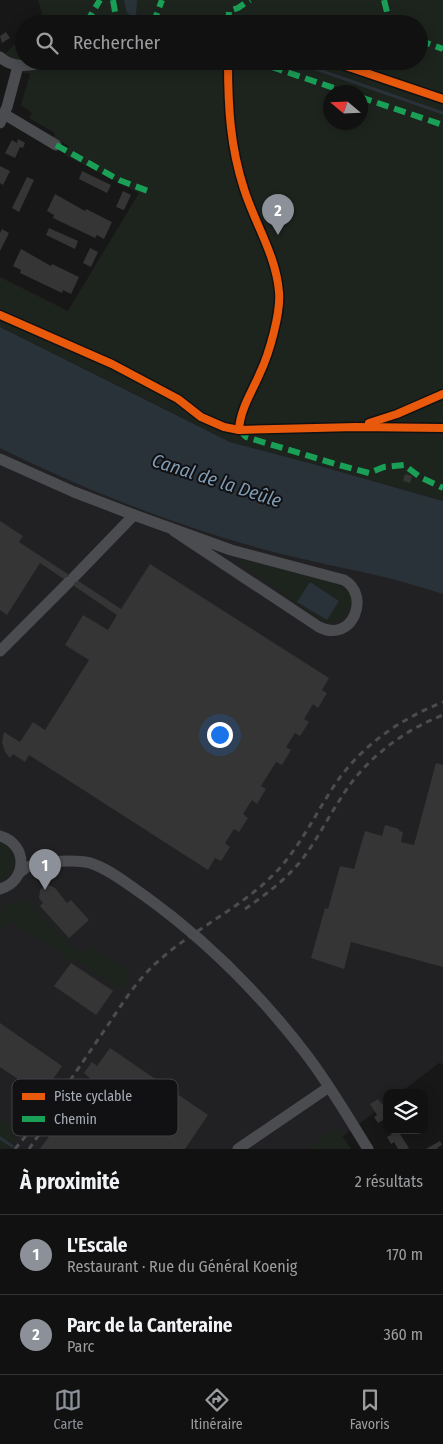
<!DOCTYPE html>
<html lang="fr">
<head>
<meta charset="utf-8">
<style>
	body { margin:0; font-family:"Fira Sans Condensed",sans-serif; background:#1e1f1f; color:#f1f3f6 }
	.controls { position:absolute; right:15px; bottom:15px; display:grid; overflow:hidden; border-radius:10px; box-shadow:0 2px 12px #0003 }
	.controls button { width:45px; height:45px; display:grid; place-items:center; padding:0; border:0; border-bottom:1px solid #303131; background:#111; color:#f1f3f6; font:25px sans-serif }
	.compass { position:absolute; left:323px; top:85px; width:45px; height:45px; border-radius:50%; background:#111; box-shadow:0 2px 12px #0003; rotate:289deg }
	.you { position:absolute; left:219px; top:734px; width:18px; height:18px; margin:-12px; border:4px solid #fff; border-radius:50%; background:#1a73e8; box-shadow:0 0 0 8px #1a73e833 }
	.badge { display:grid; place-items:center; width:32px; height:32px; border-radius:50%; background:#8c9099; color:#fff; font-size:16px; font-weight:700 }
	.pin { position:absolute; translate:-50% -41px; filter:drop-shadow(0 1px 2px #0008) }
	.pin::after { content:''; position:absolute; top:26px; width:18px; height:15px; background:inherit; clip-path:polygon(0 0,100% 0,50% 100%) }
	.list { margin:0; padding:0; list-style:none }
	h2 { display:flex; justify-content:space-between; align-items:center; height:65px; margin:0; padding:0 20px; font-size:21px }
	h2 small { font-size:16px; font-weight:400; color:#9c9d9f }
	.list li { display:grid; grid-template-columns:32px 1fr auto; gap:15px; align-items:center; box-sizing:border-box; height:80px; padding:0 20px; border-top:1px solid #303131 }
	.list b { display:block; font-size:19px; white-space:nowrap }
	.list p { margin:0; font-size:16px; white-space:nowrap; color:#9c9d9f }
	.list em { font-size:16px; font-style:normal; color:#9c9d9f }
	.icon { flex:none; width:28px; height:28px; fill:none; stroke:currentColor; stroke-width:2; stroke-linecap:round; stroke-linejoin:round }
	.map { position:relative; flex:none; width:443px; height:1149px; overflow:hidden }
	.search { position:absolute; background:#111; box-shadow:0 2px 12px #0003; left:15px; right:15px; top:15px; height:55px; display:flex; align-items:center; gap:12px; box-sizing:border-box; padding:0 18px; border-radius:28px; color:#9c9d9f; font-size:19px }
	.sheet { height:225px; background:#111 }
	nav { display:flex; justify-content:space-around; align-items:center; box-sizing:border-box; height:70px; border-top:1px solid #303131; background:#111; font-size:14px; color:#9c9d9f }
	nav a { display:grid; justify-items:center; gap:2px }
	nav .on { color:#8c9099 }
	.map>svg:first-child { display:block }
	.built { fill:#212123 }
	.green { fill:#1d241e; fill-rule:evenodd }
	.water { fill:#2a3239 }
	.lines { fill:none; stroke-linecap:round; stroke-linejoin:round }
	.stream { stroke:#2a3239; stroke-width:3 }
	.building { fill:#353536 }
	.street { stroke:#4b4c50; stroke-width:11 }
	.rail { stroke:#4b4c4f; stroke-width:3; stroke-dasharray:6 5; stroke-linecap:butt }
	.quiet { stroke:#1a9f57; stroke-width:6; stroke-dasharray:12 6; stroke-linecap:butt }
	.cycleway-casing { stroke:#111113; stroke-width:11 }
	.cycleway { stroke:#e8590c; stroke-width:8 }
	.labels { text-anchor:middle; stroke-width:4; stroke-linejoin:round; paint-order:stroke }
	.water-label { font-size:19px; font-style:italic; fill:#7f9bb3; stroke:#111113 }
	.key { fill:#111113; stroke:#3e4045; stroke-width:1 }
	.key-label { font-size:14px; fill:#a8adb8 }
</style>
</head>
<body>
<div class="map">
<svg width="443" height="1149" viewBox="0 0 443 1149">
	<rect width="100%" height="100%" fill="#171717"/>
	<polygon class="built" points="0,373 443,532 443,1064 439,1063 400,1093 387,1093 387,1103 326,1149 0,1149"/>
	<g class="green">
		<path d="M38 0H443V501L313 464 230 442 0 327V277L68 311 139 193 65 155 69 146 54 138 55 133 29 118 32 113 21 105 30 74 21 72 4 55 24 35V61H419V24H36L42 14ZM330 92H360V122H330Z"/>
		<path d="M234 558 340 584C364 598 348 625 323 623Z"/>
		<path d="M0 842C18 850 20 874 0 882Z"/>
		<polygon points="27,900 68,942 68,943 84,954 90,945 131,972 119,990 83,964 72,961 11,921 3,930 0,929 2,906"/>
		<polygon points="0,1118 18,1130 17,1135 8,1149 4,1149 0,1146"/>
		<polygon points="337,1128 351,1149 306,1149"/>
	</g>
	<g class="water">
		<polygon points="124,0 137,0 136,15 131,16 127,13"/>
		<path d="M0 327 230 442 313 464 443 501V594C425 588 407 583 388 578 348 568 306 561 266 550 174 525 85 490 0 448Z"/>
		<polygon points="310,582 339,601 327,620 297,602"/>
	</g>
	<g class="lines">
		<g class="stream">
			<polyline points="119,61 120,61"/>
			<polyline points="293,61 443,113"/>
			<polyline points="0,1138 12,1146"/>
		</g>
	</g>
	<g class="building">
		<polygon points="6,32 10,38 2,43 0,36"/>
		<polygon points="18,139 25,143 23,148 20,147 15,158 5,153 12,140 17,143"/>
		<polygon points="0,166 10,171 3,185 0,183"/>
		<polygon points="82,171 111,185 107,193 79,179"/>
		<polygon points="27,177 34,180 19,212 12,208"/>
		<polygon points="123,191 131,195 124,210 116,207"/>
		<polygon points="55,194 85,211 86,209 112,222 104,239 97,235 95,238 53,218 54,215 47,211"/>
		<polygon points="49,228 78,241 75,249 46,235"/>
		<polygon points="2,229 9,233 0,251 0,233"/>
		<polygon points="90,248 98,252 91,267 83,263"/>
		<polygon points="21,249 51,266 52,264 79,277 71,294 63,290 62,293 20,273 21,270 13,266"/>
		<polygon points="405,474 412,476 410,483 403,481"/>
		<polygon points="0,521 23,536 19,542 121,609 150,564 329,678 322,690 327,693 318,708 313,704 304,719 309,722 300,736 295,733 286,747 291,750 282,765 276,762 261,786 266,789 257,804 252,800 243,814 248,818 239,832 234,829 225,843 230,847 221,861 215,858 208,870 29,755 25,762 13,754 10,758 5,752 2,742 4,732 20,742 33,722 45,730 89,660 65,645 83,615 108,630 117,615 40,563 7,615 0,610"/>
		<polygon points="436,763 443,765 443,967 351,942 344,969 311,958 325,908 328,909 340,866 354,869 365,831 382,836 385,825 399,829 399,831 403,832 401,842 414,845"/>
		<polygon points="49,885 55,888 67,903 71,900 89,920 69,938 40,906 43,903 39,898 40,890 44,886"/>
		<polygon points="71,963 113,991 96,1015 54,986"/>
		<polygon points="0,1023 62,1066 42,1095 0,1067"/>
		<polygon points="110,1048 208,1115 185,1149 40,1149 57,1125 51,1121 59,1109 65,1113 90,1078 84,1073 92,1062 97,1066"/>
		<polygon points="378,1099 382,1104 385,1102 387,1104 385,1111 387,1118 378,1123 374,1117 377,1115 370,1104"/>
		<polygon points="398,1131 409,1148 407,1149 398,1149 394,1142 391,1144 387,1137"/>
		<polygon points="440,1141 442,1145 437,1148 438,1149 426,1149"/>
	</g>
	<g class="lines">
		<g class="street">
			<path d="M0 57C15 71 35 64 53 61"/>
			<polyline points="4,114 56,145"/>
			<polyline points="0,123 7,107 18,66"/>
			<polyline points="0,459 74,492 134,515"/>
			<path d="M74 577 134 515 231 550 344 580C371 595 353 644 319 627L174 531"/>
			<polyline points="0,651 69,582"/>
			<path d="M0 836C28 844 28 881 0 889"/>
			<path d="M20 872C23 870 26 867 30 866 42 861 80 859 93 864 112 871 129 885 145 896 206 940 260 994 306 1054 329 1084 348 1117 368 1149"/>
			<polyline points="238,1149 329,1087"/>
		</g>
		<g class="rail">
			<path d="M245 909C265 895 284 881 300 862 316 842 327 819 341 798 364 760 402 731 443 715"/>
			<path d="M15 1149C30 1130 47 1113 61 1093 77 1071 92 1048 108 1025 122 1004 136 982 154 965 192 929 241 909 277 871 300 846 314 817 332 789 358 748 398 720 443 702"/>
			<polyline points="29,1149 56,1110"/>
		</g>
		<g class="quiet">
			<polyline points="113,0 117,24"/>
			<polyline points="384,0 387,12 393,24"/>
			<polyline points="86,23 100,0"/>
			<polyline points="153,24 162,0"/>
			<polyline points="228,24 229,11 238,8 250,0"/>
			<polyline points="419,40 443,49"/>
			<polyline points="254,61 346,92"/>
			<polyline points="360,97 443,125"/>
			<polyline points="56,145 119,180 148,191"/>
			<polyline points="239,430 246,437 339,465 369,473 384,467 404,465 420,477 443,488"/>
		</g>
		<defs>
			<g id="cycleway">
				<path d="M228 61C228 106 230 146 244 189 255 224 276 255 279 292 281 313 269 354 260 373 252 392 240 409 239 430"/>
				<polyline points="331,61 443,99"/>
				<polyline points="0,315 112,364 178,399 201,417 224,427 239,430 356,427 443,428"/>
				<polyline points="369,423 397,414 443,394"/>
			</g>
		</defs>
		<use href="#cycleway" class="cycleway-casing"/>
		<use href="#cycleway" class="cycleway"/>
	</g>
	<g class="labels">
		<g class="water-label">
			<text transform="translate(217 480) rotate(18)" y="7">Canal de la Deûle</text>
		</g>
	</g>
	<rect x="12" y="1079" width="166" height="57" rx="8" class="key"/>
	<rect x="22" y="1093" width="23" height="7" fill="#e8590c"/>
	<rect x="22" y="1116" width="23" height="6" fill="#1a9f57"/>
	<g class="key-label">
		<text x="54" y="1101">Piste cyclable</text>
		<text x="54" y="1124">Chemin</text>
	</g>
</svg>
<div class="controls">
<button><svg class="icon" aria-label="layers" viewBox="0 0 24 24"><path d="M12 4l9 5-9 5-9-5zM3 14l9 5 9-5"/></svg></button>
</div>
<svg class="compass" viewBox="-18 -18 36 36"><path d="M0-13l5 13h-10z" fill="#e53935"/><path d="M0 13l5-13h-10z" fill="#9c9d9f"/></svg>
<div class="you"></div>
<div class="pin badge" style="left:45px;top:890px">1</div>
<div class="pin badge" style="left:278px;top:235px">2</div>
<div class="search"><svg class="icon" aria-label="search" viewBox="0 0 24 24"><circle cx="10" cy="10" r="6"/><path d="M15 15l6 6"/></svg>Rechercher</div>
</div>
<section class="sheet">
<h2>À proximité<small>2 résultats</small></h2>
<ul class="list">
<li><span class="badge">1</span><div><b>L'Escale</b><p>Restaurant · Rue du Général Koenig</p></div><em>170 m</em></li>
<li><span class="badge">2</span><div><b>Parc de la Canteraine</b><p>Parc</p></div><em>360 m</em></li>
</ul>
</section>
<nav>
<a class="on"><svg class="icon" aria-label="map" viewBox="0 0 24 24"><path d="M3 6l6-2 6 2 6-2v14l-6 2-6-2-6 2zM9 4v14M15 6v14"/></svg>Carte</a>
<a><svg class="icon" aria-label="directions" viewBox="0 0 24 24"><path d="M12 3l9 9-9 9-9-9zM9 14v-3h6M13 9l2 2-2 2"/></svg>Itinéraire</a>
<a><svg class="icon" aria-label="saved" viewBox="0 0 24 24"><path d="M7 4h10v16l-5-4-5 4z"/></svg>Favoris</a>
</nav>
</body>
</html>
